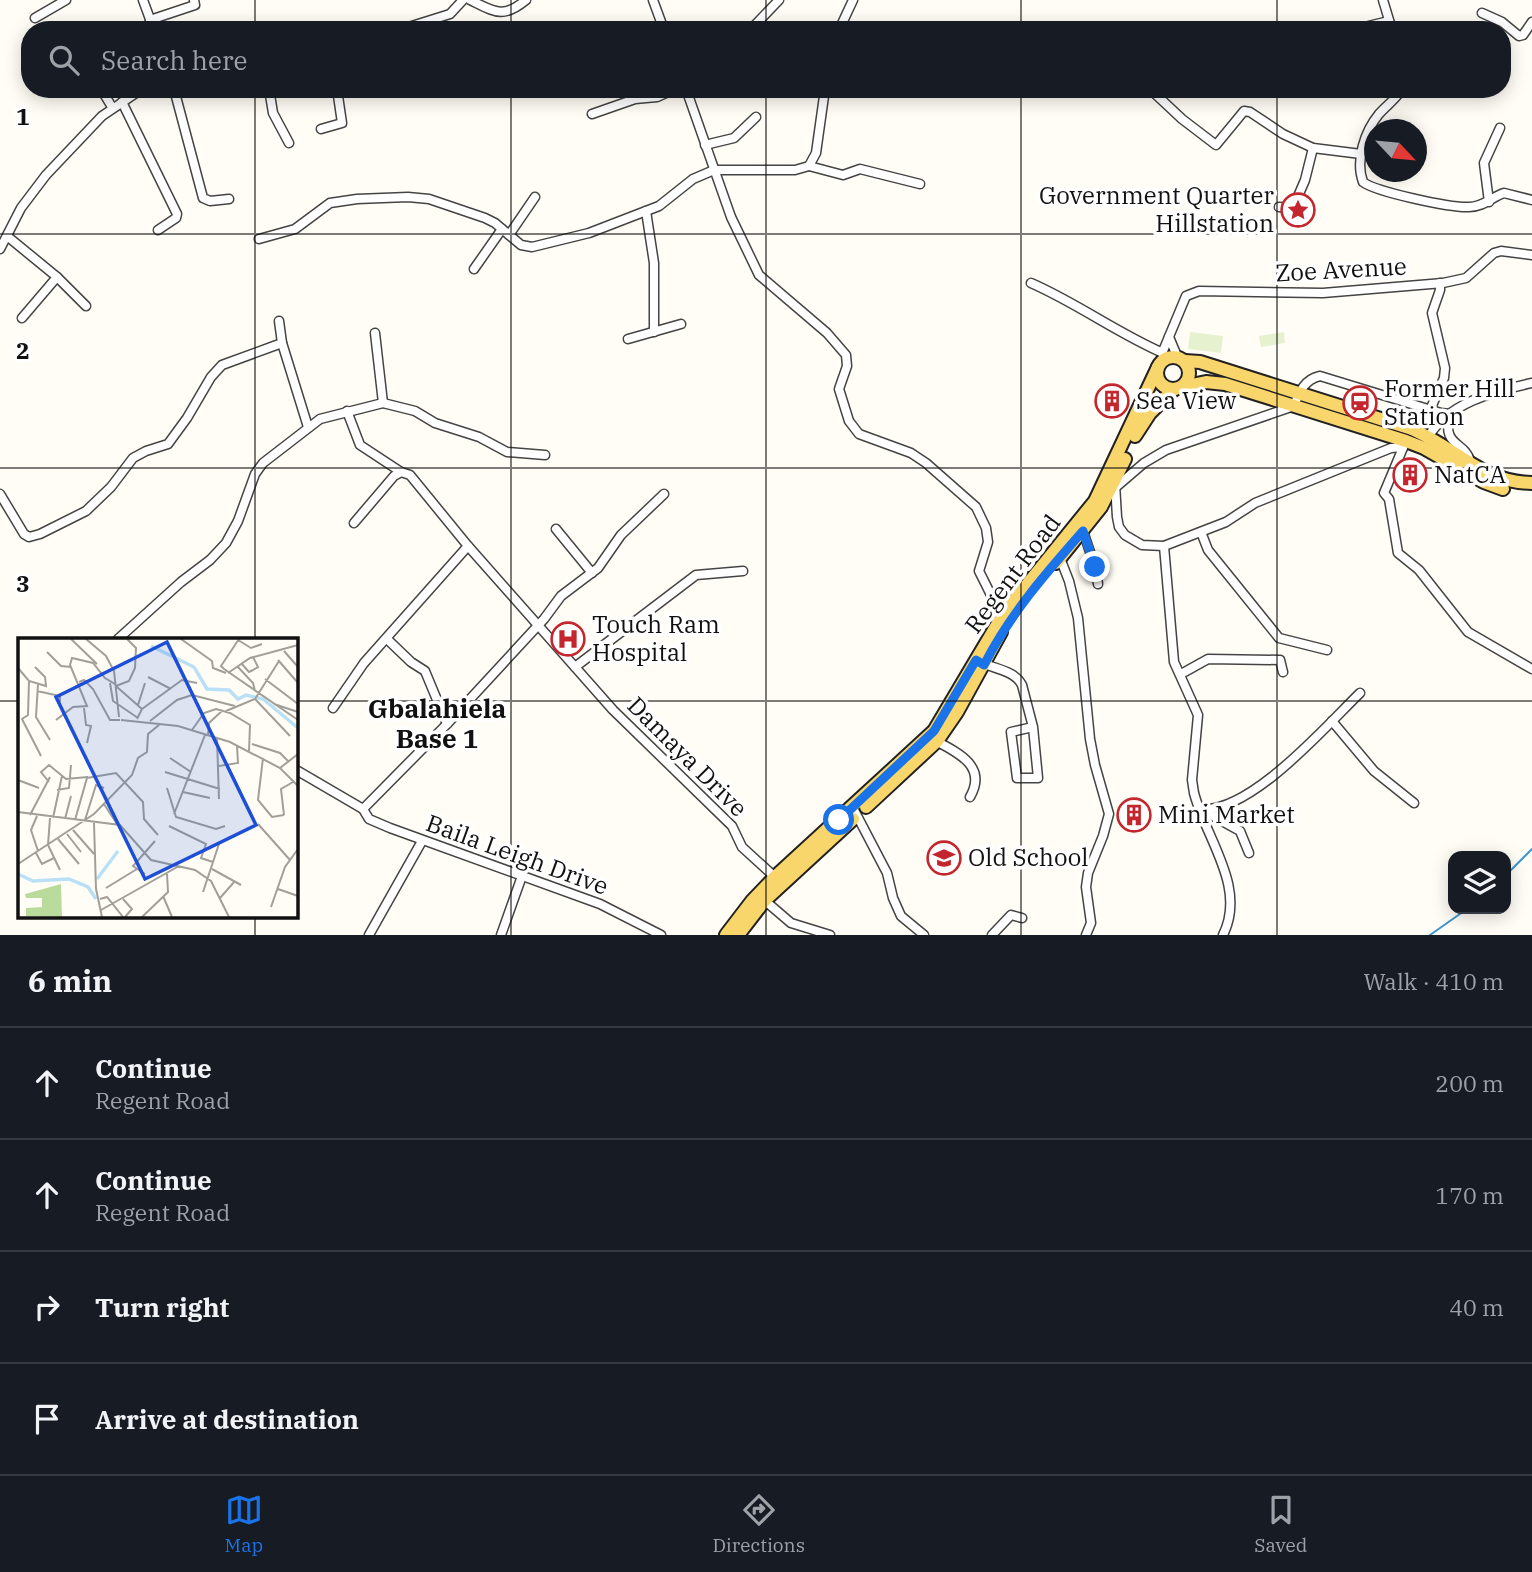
<!DOCTYPE html>
<html lang="en">
<head>
<meta charset="utf-8">
<style>
	body { margin:0; font-family:"IBM Plex Serif",serif; background:#20242c; color:#f1f3f6 }
	.controls { position:absolute; right:21px; bottom:21px; display:grid; overflow:hidden; border-radius:14px; box-shadow:0 4px 18px #0003 }
	.controls button { width:63px; height:63px; display:grid; place-items:center; padding:0; border:0; border-bottom:2px solid #363941; background:#171b24; color:#f1f3f6; font:35px sans-serif }
	.compass { position:absolute; left:1364px; top:119px; width:63px; height:63px; border-radius:50%; background:#171b24; box-shadow:0 4px 18px #0003; rotate:116deg }
	.stop { position:absolute; width:21px; height:21px; margin:-16px; border:5px solid #1a73e8; border-radius:50%; background:#fff }
	.stop.end { background:#1a73e8; border-color:#fff; box-shadow:0 2px 7px #0008 }
	.list { margin:0; padding:0; list-style:none }
	h2 { display:flex; justify-content:space-between; align-items:center; height:91px; margin:0; padding:0 28px; font-size:30px }
	h2 small { font-size:23px; font-weight:400; color:#9ea1a6 }
	.list li { display:grid; grid-template-columns:46px 1fr auto; gap:21px; align-items:center; box-sizing:border-box; height:112px; padding:0 28px; border-top:2px solid #363941 }
	.list b { display:block; font-size:26px; white-space:nowrap }
	.list p { margin:0; font-size:23px; white-space:nowrap; color:#9ea1a6 }
	.list em { font-size:23px; font-style:normal; color:#9ea1a6 }
	.icon { flex:none; width:38px; height:38px; fill:none; stroke:currentColor; stroke-width:2; stroke-linecap:round; stroke-linejoin:round }
	.map { position:relative; flex:none; width:1532px; height:935px; overflow:hidden }
	.search { position:absolute; background:#171b24; box-shadow:0 4px 18px #0003; left:21px; right:21px; top:21px; height:77px; display:flex; align-items:center; gap:18px; box-sizing:border-box; padding:0 24px; border-radius:28px; color:#9ea1a6; font-size:26px }
	.sheet { height:539px; background:#171b24 }
	nav { display:flex; justify-content:space-around; align-items:center; box-sizing:border-box; height:98px; border-top:2px solid #363941; background:#171b24; font-size:19px; color:#9ea1a6 }
	nav a { display:grid; justify-items:center; gap:4px }
	nav .on { color:#1a73e8 }
	.map>svg:first-child { display:block }
	.pitch { fill:#e6f2cf }
	.lines { fill:none; stroke-linecap:round; stroke-linejoin:round }
	.stream { stroke:#3f96cf; stroke-width:2 }
	.minor-casing { stroke:#444; stroke-width:11 }
	.primary-casing { stroke:#222; stroke-width:16 }
	.minor { stroke:#fff; stroke-width:8 }
	.primary { stroke:#f9d66b; stroke-width:12 }
	.route { stroke:#1a73e8; stroke-width:9 }
	.grid { fill:none; stroke:#111; stroke-width:2; stroke-opacity:0.55 }
	.labels { text-anchor:middle; stroke-width:7; stroke-linejoin:round; paint-order:stroke }
	.poi-label { font-size:24px; fill:#111; stroke:#fff; text-anchor:start }
	.street-label { font-size:24px; fill:#111; stroke:#fff }
	.neighbourhood-label { font-size:26px; font-weight:bold; fill:#111; stroke:#fff }
	.inset-river { fill:none; stroke:#b9e0f7; stroke-width:3.5 }
	.inset-road { fill:none; stroke:#a09f9a; stroke-width:2 }
	.view { fill:#1d4ed8; fill-opacity:0.15; stroke:#1d4ed8; stroke-width:3.5 }
	.inset-edge { fill:none; stroke:#111; stroke-width:3.5 }
	.grid-label { font-size:23px; text-anchor:middle; font-weight:bold; fill:#111; stroke:#fff; stroke-width:7; stroke-linejoin:round; paint-order:stroke }
</style>
</head>
<body>
<div class="map">
<svg width="1532" height="935" viewBox="0 0 1532 935">
	<rect width="100%" height="100%" fill="#fffdf5"/>
	<g class="pitch">
		<polygon points="1190,332 1223,336 1221,353 1188,349"/>
		<polygon points="1284,332 1285,343 1261,347 1259,336"/>
	</g>
	<g class="lines">
		<g class="stream">
			<polyline points="1506,875 1532,849"/>
			<polyline points="1430,935 1467,909"/>
		</g>
		<defs>
			<g id="minor">
				<polyline points="143,0 154,30"/>
				<path d="M470 0C495 12 503 19 526 0"/>
				<polyline points="653,0 664,30"/>
				<polyline points="1383,0 1392,30"/>
				<polyline points="1482,13 1502,22 1519,36 1523,35 1532,22"/>
				<polyline points="35,18 66,0"/>
				<polyline points="150,20 195,5 194,0"/>
				<polyline points="755,25 779,0"/>
				<polyline points="399,30 450,14 463,0"/>
				<polyline points="839,30 853,0"/>
				<polyline points="1352,30 1389,21"/>
				<polyline points="101,89 112,107"/>
				<polyline points="174,89 203,198 210,201 229,199"/>
				<polyline points="269,89 273,113 289,143"/>
				<polyline points="686,89 731,217 759,275 827,333 846,355 847,366 839,389 849,421 859,434 911,453 926,463 976,507 986,528 988,542 979,571 991,595 1004,613"/>
				<polyline points="1150,89 1182,119 1216,145 1244,111 1250,112 1283,134 1313,148 1361,154"/>
				<path d="M1402 89C1396 99 1387 105 1379 114 1365 131 1355 160 1363 182 1376 192 1451 208 1469 207 1483 207 1492 197 1504 193L1532 200"/>
				<polyline points="122,102 177,214 176,218 158,230"/>
				<polyline points="592,114 635,99 657,97 675,89"/>
				<polyline points="321,129 342,123 337,89"/>
				<polyline points="705,145 734,138 756,117"/>
				<polyline points="809,166 843,175 860,169 920,184"/>
				<polyline points="1489,202 1484,163 1500,128"/>
				<polyline points="1279,207 1293,208 1305,180 1313,148"/>
				<polyline points="646,211 654,263 654,332"/>
				<polyline points="509,235 535,197"/>
				<polyline points="7,236 57,277 86,306"/>
				<polyline points="259,239 295,229 330,203 357,199 408,197 429,199 485,218 495,223 521,245 532,247 589,233 659,206 693,179 714,170 795,170 809,166 816,153 825,89"/>
				<polyline points="0,249 21,208 46,175 102,116 142,89"/>
				<polyline points="474,269 502,229"/>
				<path d="M1031 283C1077 303 1117 333 1163 353"/>
				<polyline points="22,318 57,277"/>
				<polyline points="279,321 282,343 308,427"/>
				<polyline points="375,333 383,403"/>
				<polyline points="1169,337 1177,356"/>
				<polyline points="628,339 681,324"/>
				<polyline points="1164,360 1163,351 1186,296 1199,291 1323,293 1443,283 1466,278 1494,253 1501,251 1532,255"/>
				<polyline points="1430,410 1444,378 1445,368 1432,313 1440,290 1440,283"/>
				<polyline points="347,411 360,445 401,472 410,475 468,546 613,710 732,826 742,847 777,879"/>
				<path d="M1450 414C1441 447 1465 441 1470 461"/>
				<path d="M1427 439C1447 403 1494 391 1532 383"/>
				<polyline points="1405,443 1384,493 1389,499 1398,553 1419,570 1468,632 1532,669"/>
				<polyline points="1115,484 1117,517 1119,527 1125,535 1142,545 1164,546 1226,522 1255,503 1391,448 1403,447"/>
				<path d="M1116 487 1144 463 1166 450 1294 406C1299 392 1305 379 1320 376L1441 413 1450 414"/>
				<polyline points="0,494 24,534 29,537 40,534 86,511 111,487 133,458 146,451 168,444 187,418 211,377 222,365 282,343"/>
				<polyline points="354,523 394,476 401,472"/>
				<polyline points="556,529 592,573"/>
				<polyline points="1083,531 1095,567 1098,584"/>
				<polyline points="1201,532 1208,550 1279,638 1327,650"/>
				<path d="M1164 546 1174 662 1198 715 1192 780 1194 793C1206 839 1247 887 1223 935"/>
				<polyline points="1060,558 1069,581 1078,618 1090,739 1095,765 1109,814 1103,836 1088,873 1086,887 1091,923 1086,935"/>
				<polyline points="118,639 181,582 210,560 226,543 238,521 255,474 263,463 320,419 383,403 415,411 435,423 479,437 507,452 545,455"/>
				<polyline points="387,639 411,662 425,671 447,724"/>
				<path d="M982 663C996 669 1015 671 1022 685L1033 727 1038 778H1017L1011 732 1033 727"/>
				<polyline points="575,667 696,575 743,571"/>
				<polyline points="1181,674 1208,659 1280,660 1283,672"/>
				<polyline points="333,708 364,663 468,546"/>
				<polyline points="1332,721 1374,771 1414,803"/>
				<path d="M934 740C957 752 988 766 970 797"/>
				<polyline points="298,771 363,809 369,819 390,828 600,904 661,935"/>
				<polyline points="853,808 887,873 893,898 901,916 924,935"/>
				<polyline points="363,809 447,724 544,619 561,596 598,568 621,535 664,494"/>
				<path d="M1199 809C1249 815 1326 726 1360 693"/>
				<polyline points="1202,810 1240,831 1249,853"/>
				<polyline points="763,899 791,923 830,935"/>
				<polyline points="369,935 422,841"/>
				<polyline points="501,935 522,876"/>
				<polyline points="992,935 1011,915 1022,918"/>
			</g>
			<g id="primary">
				<circle cx="1173" cy="373" r="16"/>
				<path d="M1185 361 1200 362 1409 428C1455 446 1479 482 1532 483"/>
				<polyline points="1182,387 1206,382 1225,384 1406,441 1424,448 1484,482 1503,489"/>
				<polyline points="1135,436 1150,413 1174,389"/>
				<polyline points="1056,563 1101,507 1125,459"/>
				<polyline points="866,807 937,741 957,712 1001,632"/>
				<polyline points="726,935 752,901 775,877 934,731 1004,613 1095,501 1158,367"/>
				<polyline points="738,935 765,900 853,819"/>
			</g>
		</defs>
		<use href="#minor" class="minor-casing"/>
		<use href="#primary" class="primary-casing"/>
		<use href="#minor" class="minor"/>
		<use href="#primary" class="primary"/>
	</g>
	<g class="lines">
		<path class="route" d="M839 820 934 731 976 660 984 665C1010 614 1046 573 1083 531L1095 567"/>
	</g>
	<path class="grid" d="M255 0V30M511 0V30M766 0V30M1021 0V30M1277 0V30M255 89V639M511 89V935M766 89V935M1021 89V935M1277 89V935M0 234H1532M0 468H1532M0 701H19M296 701H1532M255 916V935"/>
	<defs>
		<symbol id="sight-ring" viewBox="-11 -11 22 22"><circle r="9.5" fill="#fff" stroke="#c4262e" stroke-width="1.5"/><path d="M0-6L1.8-2.2L6-1.7L2.9 1.2L3.7 5.4L0 3.3L-3.7 5.4L-2.9 1.2L-6-1.7L-1.8-2.2Z" fill="#c4262e"/></symbol>
		<symbol id="building-ring" viewBox="-11 -11 22 22"><circle r="9.5" fill="#fff" stroke="#c4262e" stroke-width="1.5"/><path d="M-4-6H4V6H1V3H-1V6H-4ZM-2.5-4.3h1.7v1.8h-1.7ZM.8-4.3h1.7v1.8H.8ZM-2.5-1h1.7V.8h-1.7ZM.8-1h1.7V.8H.8Z" fill="#c4262e"/></symbol>
		<symbol id="station-ring" viewBox="-11 -11 22 22"><circle r="9.5" fill="#fff" stroke="#c4262e" stroke-width="1.5"/><path d="M-3-6H3Q5-6 5-4V2Q5 4 3 4L4.5 6H3L1.5 4h-3L-3 6H-4.5L-3 4Q-5 4-5 2V-4Q-5-6-3-6ZM-3.5-4v3h7v-3ZM-3.5 1v1.5H-2V1ZM2 1v1.5H3.5V1Z" fill="#c4262e"/></symbol>
		<symbol id="hospital-ring" viewBox="-11 -11 22 22"><circle r="9.5" fill="#fff" stroke="#c4262e" stroke-width="1.5"/><path d="M-5-5h3v3.5h4V-5h3V5h-3V1.5h-4V5h-3Z" fill="#c4262e"/></symbol>
		<symbol id="school-ring" viewBox="-11 -11 22 22"><circle r="9.5" fill="#fff" stroke="#c4262e" stroke-width="1.5"/><path d="M0-5L7-2L0 1L-7-2ZM-4 1L0 2.5L4 1V4Q0 6-4 4Z" fill="#c4262e"/></symbol>
	</defs>
	<g fill-rule="evenodd">
		<use href="#sight-ring" x="1279" y="191" width="38" height="38"/>
		<use href="#building-ring" x="1093" y="382" width="38" height="38"/>
		<use href="#station-ring" x="1341" y="384" width="38" height="38"/>
		<use href="#building-ring" x="1391" y="456" width="38" height="38"/>
		<use href="#hospital-ring" x="549" y="620" width="38" height="38"/>
		<use href="#building-ring" x="1115" y="796" width="38" height="38"/>
		<use href="#school-ring" x="925" y="839" width="38" height="38"/>
	</g>
	<g class="labels">
		<g class="poi-label">
			<text x="1274" y="204" text-anchor="end">Government Quarter<tspan x="1274" dy="28">Hillstation</tspan></text>
			<text x="1384" y="397">Former Hill<tspan x="1384" dy="28">Station</tspan></text>
			<text x="1136" y="409">Sea View</text>
			<text x="1434" y="483">NatCA</text>
			<text x="592" y="633">Touch Ram<tspan x="592" dy="28">Hospital</tspan></text>
			<text x="1158" y="823">Mini Market</text>
			<text x="968" y="866">Old School</text>
		</g>
		<g class="street-label">
			<text transform="translate(1341 270) rotate(-3)" y="8">Zoe Avenue</text>
			<text transform="translate(1013 574) rotate(-53)" y="8">Regent Road</text>
			<text transform="translate(687 757) rotate(45)" y="8">Damaya Drive</text>
			<text transform="translate(517 855) rotate(20)" y="8">Baila Leigh Drive</text>
		</g>
		<g class="neighbourhood-label">
			<text x="437" y="718">Gbalahiela<tspan x="437" dy="30">Base 1</tspan></text>
		</g>
	</g>
	<g transform="translate(18 638)">
		<rect width="280" height="280" fill="#fffdf5"/>
		<path d="M43 246 44 279 8 278V270L24 269V260H8L7 256Z" fill="#b9dc9c"/>
		<path class="inset-river" d="M133 8 176 29 189 51 211 52 220 61 228 57 245 61 280 90M0 236 15 243 51 241 70 249 78 261M79 241 100 213"/>
		<path class="inset-road" d="M53 1 79 26M68 1 88 18 96 33 101 79M163 1 194 23 195 30 208 35M220 2 233 10 244 6M266 13 280 29M29 14 43 28 53 29M260 22 280 45M223 25 231 34 235 32 240 29 235 19M219 28 235 45 237 53M0 30 11 43 28 48 27 39 17 29M206 31 280 82M206 31 203 28 221 1M210 35 232 20 280 7M130 39 153 51M247 41 280 66M11 43 10 77 4 81 23 118M61 44 66 42 75 51 92 82H102M92 45 95 63 120 80M20 46 18 79 32 102M98 48 111 43 117 30 118 10 109 1M99 49 124 71 119 81M19 53 42 58V64M237 61 272 98M256 66 280 74M120 67 127 45M66 70 68 87 73 88 69 105M124 71 164 42 179 45M208 73 237 61 261 23M38 82 55 69 69 68 52 27 54 20 75 25 87 40 97 46M103 82 160 88 212 104 262 130 280 148M132 83 159 62 174 57 217 68M174 92 186 75 198 71 212 75 232 87 231 113M190 98 191 85 205 72M199 100 201 161M234 106 262 115 270 123M152 120 173 134M245 120 240 162 254 179 266 177M201 128 220 125 219 108M262 130 280 116M147 134 202 151M0 142 21 150M31 144 23 134 31 127 48 141 70 139M149 150 158 179 198 191 207 188M39 152 51 150 53 127M165 154 192 160M86 166 99 186M0 174 102 187 133 222 177 232 193 243 211 279M156 176 187 97M12 177 32 139M266 177 263 151 275 144M19 178 13 192 20 213M32 180 30 207 42 232M35 180 44 138M47 181 53 158M57 182 69 140 98 135 125 164 126 181 140 197M67 182 78 147 86 150M76 185 78 251 84 279M240 186 272 222M151 188 188 206 183 220 195 224M55 192 76 216M49 196 63 214M40 201 61 226M18 215 24 226 36 220M0 226 76 176 114 137 120 120 129 114 130 96 141 87M194 231 223 247M127 236 115 228 137 203M88 250 119 231M260 251 280 258M185 254 201 206M145 258 154 279M202 260 217 243M82 261 89 259 105 279M105 261 114 271 107 279M253 269 267 229 280 211M83 272 161 228M124 279 150 254 149 236"/>
		<path class="view" d="M149 4 238 187 127 241 38 59Z"/>
		<rect width="280" height="280" class="inset-edge"/>
	</g>
	<g class="grid-label">
		<text x="23" y="125">1</text>
		<text x="23" y="359">2</text>
		<text x="23" y="592">3</text>
	</g>
</svg>
<div class="controls">
<button><svg class="icon" aria-label="layers" viewBox="0 0 24 24"><path d="M12 4l9 5-9 5-9-5zM3 14l9 5 9-5"/></svg></button>
</div>
<svg class="compass" viewBox="-18 -18 36 36"><path d="M0-13l5 13h-10z" fill="#e53935"/><path d="M0 13l5-13h-10z" fill="#9ea1a6"/></svg>
<div class="stop" style="left:839px;top:820px"></div>
<div class="stop end" style="left:1095px;top:567px"></div>
<div class="search"><svg class="icon" aria-label="search" viewBox="0 0 24 24"><circle cx="10" cy="10" r="6"/><path d="M15 15l6 6"/></svg>Search here</div>
</div>
<section class="sheet">
<h2>6 min<small>Walk · 410 m</small></h2>
<ul class="list">
<li><svg class="icon" aria-label="ahead" viewBox="0 0 24 24"><path d="M12 20V5M6 11l6-6 6 6"/></svg><div><b>Continue</b><p>Regent Road</p></div><em>200 m</em></li>
<li><svg class="icon" aria-label="ahead" viewBox="0 0 24 24"><path d="M12 20V5M6 11l6-6 6 6"/></svg><div><b>Continue</b><p>Regent Road</p></div><em>170 m</em></li>
<li><svg class="icon" aria-label="right" viewBox="0 0 24 24"><path d="M7 20v-9h11M14 6l5 5-5 5"/></svg><div><b>Turn right</b></div><em>40 m</em></li>
<li><svg class="icon" aria-label="arrive" viewBox="0 0 24 24"><path d="M6 21V4h12l-3 4 3 4H6"/></svg><div><b>Arrive at destination</b></div></li>
</ul>
</section>
<nav>
<a class="on"><svg class="icon" aria-label="map" viewBox="0 0 24 24"><path d="M3 6l6-2 6 2 6-2v14l-6 2-6-2-6 2zM9 4v14M15 6v14"/></svg>Map</a>
<a><svg class="icon" aria-label="directions" viewBox="0 0 24 24"><path d="M12 3l9 9-9 9-9-9zM9 14v-3h6M13 9l2 2-2 2"/></svg>Directions</a>
<a><svg class="icon" aria-label="saved" viewBox="0 0 24 24"><path d="M7 4h10v16l-5-4-5 4z"/></svg>Saved</a>
</nav>
</body>
</html>
